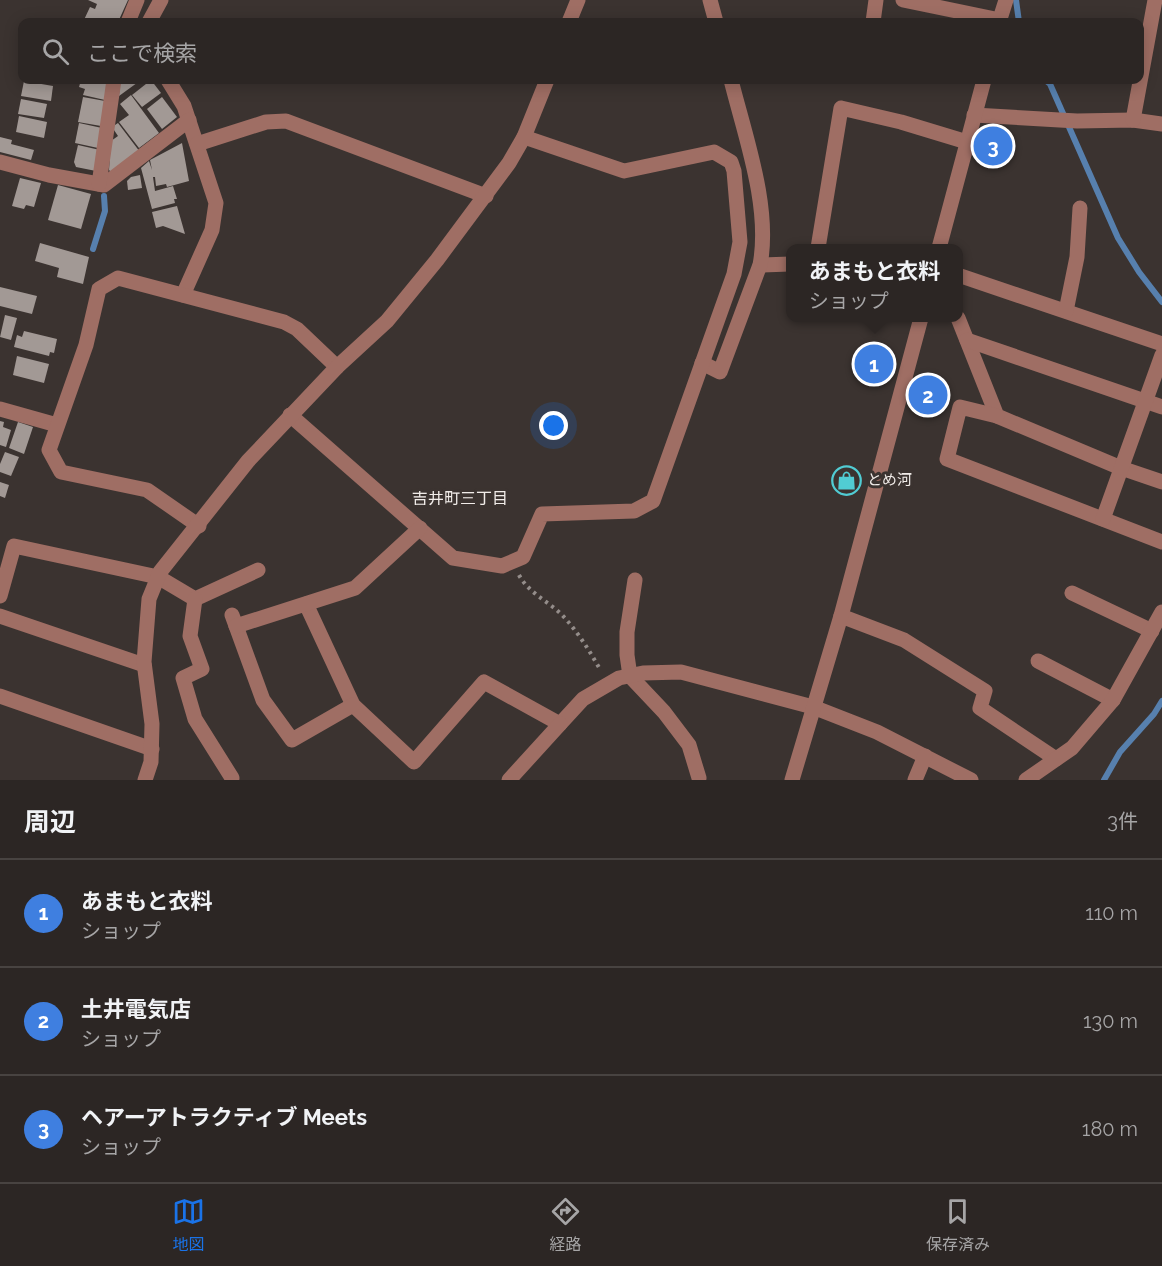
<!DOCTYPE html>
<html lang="ja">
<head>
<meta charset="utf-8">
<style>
	body { margin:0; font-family:Raleway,"Noto Sans JP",sans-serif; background:#342e2c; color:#f1f3f6 }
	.you { position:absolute; left:554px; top:426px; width:21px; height:21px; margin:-15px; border:4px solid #fff; border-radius:50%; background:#1a73e8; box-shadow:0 0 0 9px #1a73e833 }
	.badge { display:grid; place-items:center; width:39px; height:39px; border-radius:50%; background:#1a73e8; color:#fff; font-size:20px; font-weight:700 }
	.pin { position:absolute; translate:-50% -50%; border:3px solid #fff; box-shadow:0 2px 6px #0006 }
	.popup { position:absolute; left:786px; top:244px; width:177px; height:78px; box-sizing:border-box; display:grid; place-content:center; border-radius:12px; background:#2c2624; filter:drop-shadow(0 2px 4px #0005); font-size:20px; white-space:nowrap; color:#a6a5a6 }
	.popup b { font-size:22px; color:#f1f3f6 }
	.popup::after { content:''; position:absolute; left:50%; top:100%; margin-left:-12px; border:12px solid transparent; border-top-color:#2c2624 }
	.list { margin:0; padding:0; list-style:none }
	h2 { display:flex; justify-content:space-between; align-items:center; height:78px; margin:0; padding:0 24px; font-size:26px }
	h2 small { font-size:20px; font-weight:400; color:#a6a5a6 }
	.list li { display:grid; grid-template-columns:39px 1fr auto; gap:18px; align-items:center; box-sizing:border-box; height:108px; padding:0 24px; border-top:2px solid #484341 }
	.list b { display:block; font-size:22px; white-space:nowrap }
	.list p { margin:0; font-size:20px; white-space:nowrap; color:#a6a5a6 }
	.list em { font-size:20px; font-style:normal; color:#a6a5a6 }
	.icon { flex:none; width:33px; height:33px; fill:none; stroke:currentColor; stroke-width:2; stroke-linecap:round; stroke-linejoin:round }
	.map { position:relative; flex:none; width:1162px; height:780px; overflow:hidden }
	.search { position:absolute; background:#2c2624; box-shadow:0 3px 15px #0003; left:18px; right:18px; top:18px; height:66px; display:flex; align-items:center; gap:15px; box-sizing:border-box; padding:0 21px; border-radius:12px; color:#a6a5a6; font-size:22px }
	.sheet { height:402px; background:#2c2624 }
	nav { display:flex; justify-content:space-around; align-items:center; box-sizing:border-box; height:84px; border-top:2px solid #484341; background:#2c2624; font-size:16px; color:#a6a5a6 }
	nav a { display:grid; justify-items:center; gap:3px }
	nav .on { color:#1a73e8 }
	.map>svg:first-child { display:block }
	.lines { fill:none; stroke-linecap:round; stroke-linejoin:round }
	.stream { stroke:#5780ae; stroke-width:6 }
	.building { fill:#a29995 }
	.path { stroke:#948d8a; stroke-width:4; stroke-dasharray:3 4.5; stroke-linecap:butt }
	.minor { stroke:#9f6e64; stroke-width:15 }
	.labels { text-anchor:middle; stroke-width:6; stroke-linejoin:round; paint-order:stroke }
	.poi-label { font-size:15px; fill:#f1ece9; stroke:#3b3330; text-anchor:start }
	.neighbourhood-label { font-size:16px; fill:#f1ece9; stroke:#3b3330 }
</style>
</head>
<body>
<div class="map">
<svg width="1162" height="780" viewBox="0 0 1162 780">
	<rect width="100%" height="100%" fill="#3b3330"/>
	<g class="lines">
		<g class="stream">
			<polyline points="1016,0 1019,22"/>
			<polyline points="1045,80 1050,84 1118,238 1139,272 1162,302"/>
			<polyline points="93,249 105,211 104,196"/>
			<polyline points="1104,780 1120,752 1154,714 1162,701"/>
		</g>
	</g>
	<g class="building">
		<polygon points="88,0 128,0 118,22 83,22 90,7 95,9 97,4"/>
		<polygon points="40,80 56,80 55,83"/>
		<polygon points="81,80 109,80 105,100 83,95 85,89 79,87"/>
		<polygon points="125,80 141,80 119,96 120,83"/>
		<polygon points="151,80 161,93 142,107 132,95"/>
		<polygon points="24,81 53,86 51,101 21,96"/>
		<polygon points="131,95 159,133 139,148 119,122 129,115 120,104"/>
		<polygon points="83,97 105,101 101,126 78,122"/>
		<polygon points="162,97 177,117 162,129 147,109"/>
		<polygon points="21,99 47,104 44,118 18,114"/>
		<polygon points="19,116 47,122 44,138 16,132"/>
		<polygon points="79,123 102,128 98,148 75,143"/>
		<polygon points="118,123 140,152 112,173 109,170 111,141 118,136 112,127"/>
		<polygon points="0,137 12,140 11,144 34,150 31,160 0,152"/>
		<polygon points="182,143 189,181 167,187 166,184 156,186 155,177 153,177 155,191 173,186 177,199 174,199 175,203 152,209 141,168 149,161 152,170 150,160"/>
		<polygon points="78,145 100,150 96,171 76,167 74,162"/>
		<polygon points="140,175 142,188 128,190 127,181 131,177"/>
		<polygon points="20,178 41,183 34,207 26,205 24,209 12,206"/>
		<polygon points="58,185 91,194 81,229 48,220"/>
		<polygon points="177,206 185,234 163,226 156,228 152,212"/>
		<polygon points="40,243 89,257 83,284 57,277 59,268 35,261"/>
		<polygon points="0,287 37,296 32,314 0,306"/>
		<polygon points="5,315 17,318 11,340 0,337"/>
		<polygon points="24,331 57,339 54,353 50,352 49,356 14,347 17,335 22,337"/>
		<polygon points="17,356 49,364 44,383 13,375"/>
		<polygon points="0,421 4,422 3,427 11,430 6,447 0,445"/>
		<polygon points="18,422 33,427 24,454 9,448"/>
		<polygon points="5,452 19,457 11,476 0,472 0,464"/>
		<polygon points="0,482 9,485 5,498 0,496"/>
	</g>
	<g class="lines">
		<path class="path" d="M519 575C528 592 546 600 560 613 577 630 589 650 601 671"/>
		<g class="minor">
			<polyline points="710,0 716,22"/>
			<polyline points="903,0 1000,20"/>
			<polyline points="128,22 137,0"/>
			<polyline points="149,22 161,0"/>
			<polyline points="569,22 578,0"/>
			<polyline points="873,22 876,0"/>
			<polyline points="999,22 1006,0"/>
			<polyline points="168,80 184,106 216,203 212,230 183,295"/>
			<polyline points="974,115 1077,121 1133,120 1162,124"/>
			<polyline points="1133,120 1155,0"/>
			<polyline points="197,144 266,122 286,121 486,196"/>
			<polyline points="0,162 49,175 104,185 189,120"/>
			<polyline points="99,184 114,80"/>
			<polyline points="818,248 841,108 901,122 967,142"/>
			<polyline points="939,248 984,80"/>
			<polyline points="760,265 790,264"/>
			<polyline points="958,275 1162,344"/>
			<polyline points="1066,311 1077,257 1080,208"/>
			<polyline points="958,318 997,416 1121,468 1162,482"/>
			<polyline points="967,340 1162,407"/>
			<path d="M702 363 720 372 760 265C771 207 745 136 731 80"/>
			<polyline points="0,409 57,425"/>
			<polyline points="290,415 453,558 502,566 523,557 542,514 634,511 653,501 734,274 740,242 734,171 731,162 714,152 624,171 524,137"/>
			<polyline points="997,416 960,407 947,459 1162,542"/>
			<polyline points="1103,519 1162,355"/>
			<polyline points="199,526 147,490 61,472 49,450 86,345 99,289 118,278 284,322 297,329 337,367"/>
			<polyline points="635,580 627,632 627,655 630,676 664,712 689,745 699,778"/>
			<polyline points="1072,593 1152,631"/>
			<polyline points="0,596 14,546 158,577 195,599 258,570"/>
			<polyline points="195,599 190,636 202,669 183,678 195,719 232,778"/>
			<polyline points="306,604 353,705 414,762 484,682 560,724 583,699 619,678 643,673 681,672 813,707 877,732 971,780"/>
			<polyline points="232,615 263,700 292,740 353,705"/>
			<polyline points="0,616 144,665"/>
			<polyline points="841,616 904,640 985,691 980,708 1056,759"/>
			<polyline points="236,626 355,588 420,528"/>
			<polyline points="1038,661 1113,700"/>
			<polyline points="0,696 152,749"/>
			<polyline points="145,780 151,762 152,724 144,662 149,599 160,572 248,461 337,367 387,321 437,260 509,163 524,137 547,80"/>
			<polyline points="509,780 560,724"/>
			<polyline points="792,780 841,616 921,318"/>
			<polyline points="915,780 925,756"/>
			<polyline points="1026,780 1072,748 1113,700 1162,612"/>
		</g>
	</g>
	<defs>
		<symbol id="shop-ring" viewBox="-11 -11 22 22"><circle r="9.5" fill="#3b3330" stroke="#51ccd3" stroke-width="1.5"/><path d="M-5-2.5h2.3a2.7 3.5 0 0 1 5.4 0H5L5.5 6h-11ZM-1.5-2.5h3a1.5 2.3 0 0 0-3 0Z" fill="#51ccd3"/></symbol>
	</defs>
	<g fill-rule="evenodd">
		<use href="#shop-ring" x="830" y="464" width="33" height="33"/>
	</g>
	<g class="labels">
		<g class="poi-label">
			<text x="867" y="485">とめ河</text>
		</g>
		<g class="neighbourhood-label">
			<text x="460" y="504">吉井町三丁目</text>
		</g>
	</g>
</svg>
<div class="you"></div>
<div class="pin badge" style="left:874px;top:364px;background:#3f7fe0">1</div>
<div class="popup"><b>あまもと衣料</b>ショップ</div>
<div class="pin badge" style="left:928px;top:395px;background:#3f7fe0">2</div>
<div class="pin badge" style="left:993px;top:146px;background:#3f7fe0">3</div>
<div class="search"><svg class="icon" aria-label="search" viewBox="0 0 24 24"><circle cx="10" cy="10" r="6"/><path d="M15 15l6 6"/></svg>ここで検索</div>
</div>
<section class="sheet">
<h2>周辺<small>3件</small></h2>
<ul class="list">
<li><span class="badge" style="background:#3f7fe0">1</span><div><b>あまもと衣料</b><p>ショップ</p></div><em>110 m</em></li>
<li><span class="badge" style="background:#3f7fe0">2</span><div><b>土井電気店</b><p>ショップ</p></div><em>130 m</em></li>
<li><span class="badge" style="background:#3f7fe0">3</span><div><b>ヘアーアトラクティブ Meets</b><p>ショップ</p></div><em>180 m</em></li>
</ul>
</section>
<nav>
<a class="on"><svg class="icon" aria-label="map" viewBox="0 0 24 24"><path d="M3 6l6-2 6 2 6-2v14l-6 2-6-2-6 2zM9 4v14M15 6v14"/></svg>地図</a>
<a><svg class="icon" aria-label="directions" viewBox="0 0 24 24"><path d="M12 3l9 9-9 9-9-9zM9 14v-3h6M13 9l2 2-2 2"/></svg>経路</a>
<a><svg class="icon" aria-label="saved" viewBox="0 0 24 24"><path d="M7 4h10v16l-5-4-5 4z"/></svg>保存済み</a>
</nav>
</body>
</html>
